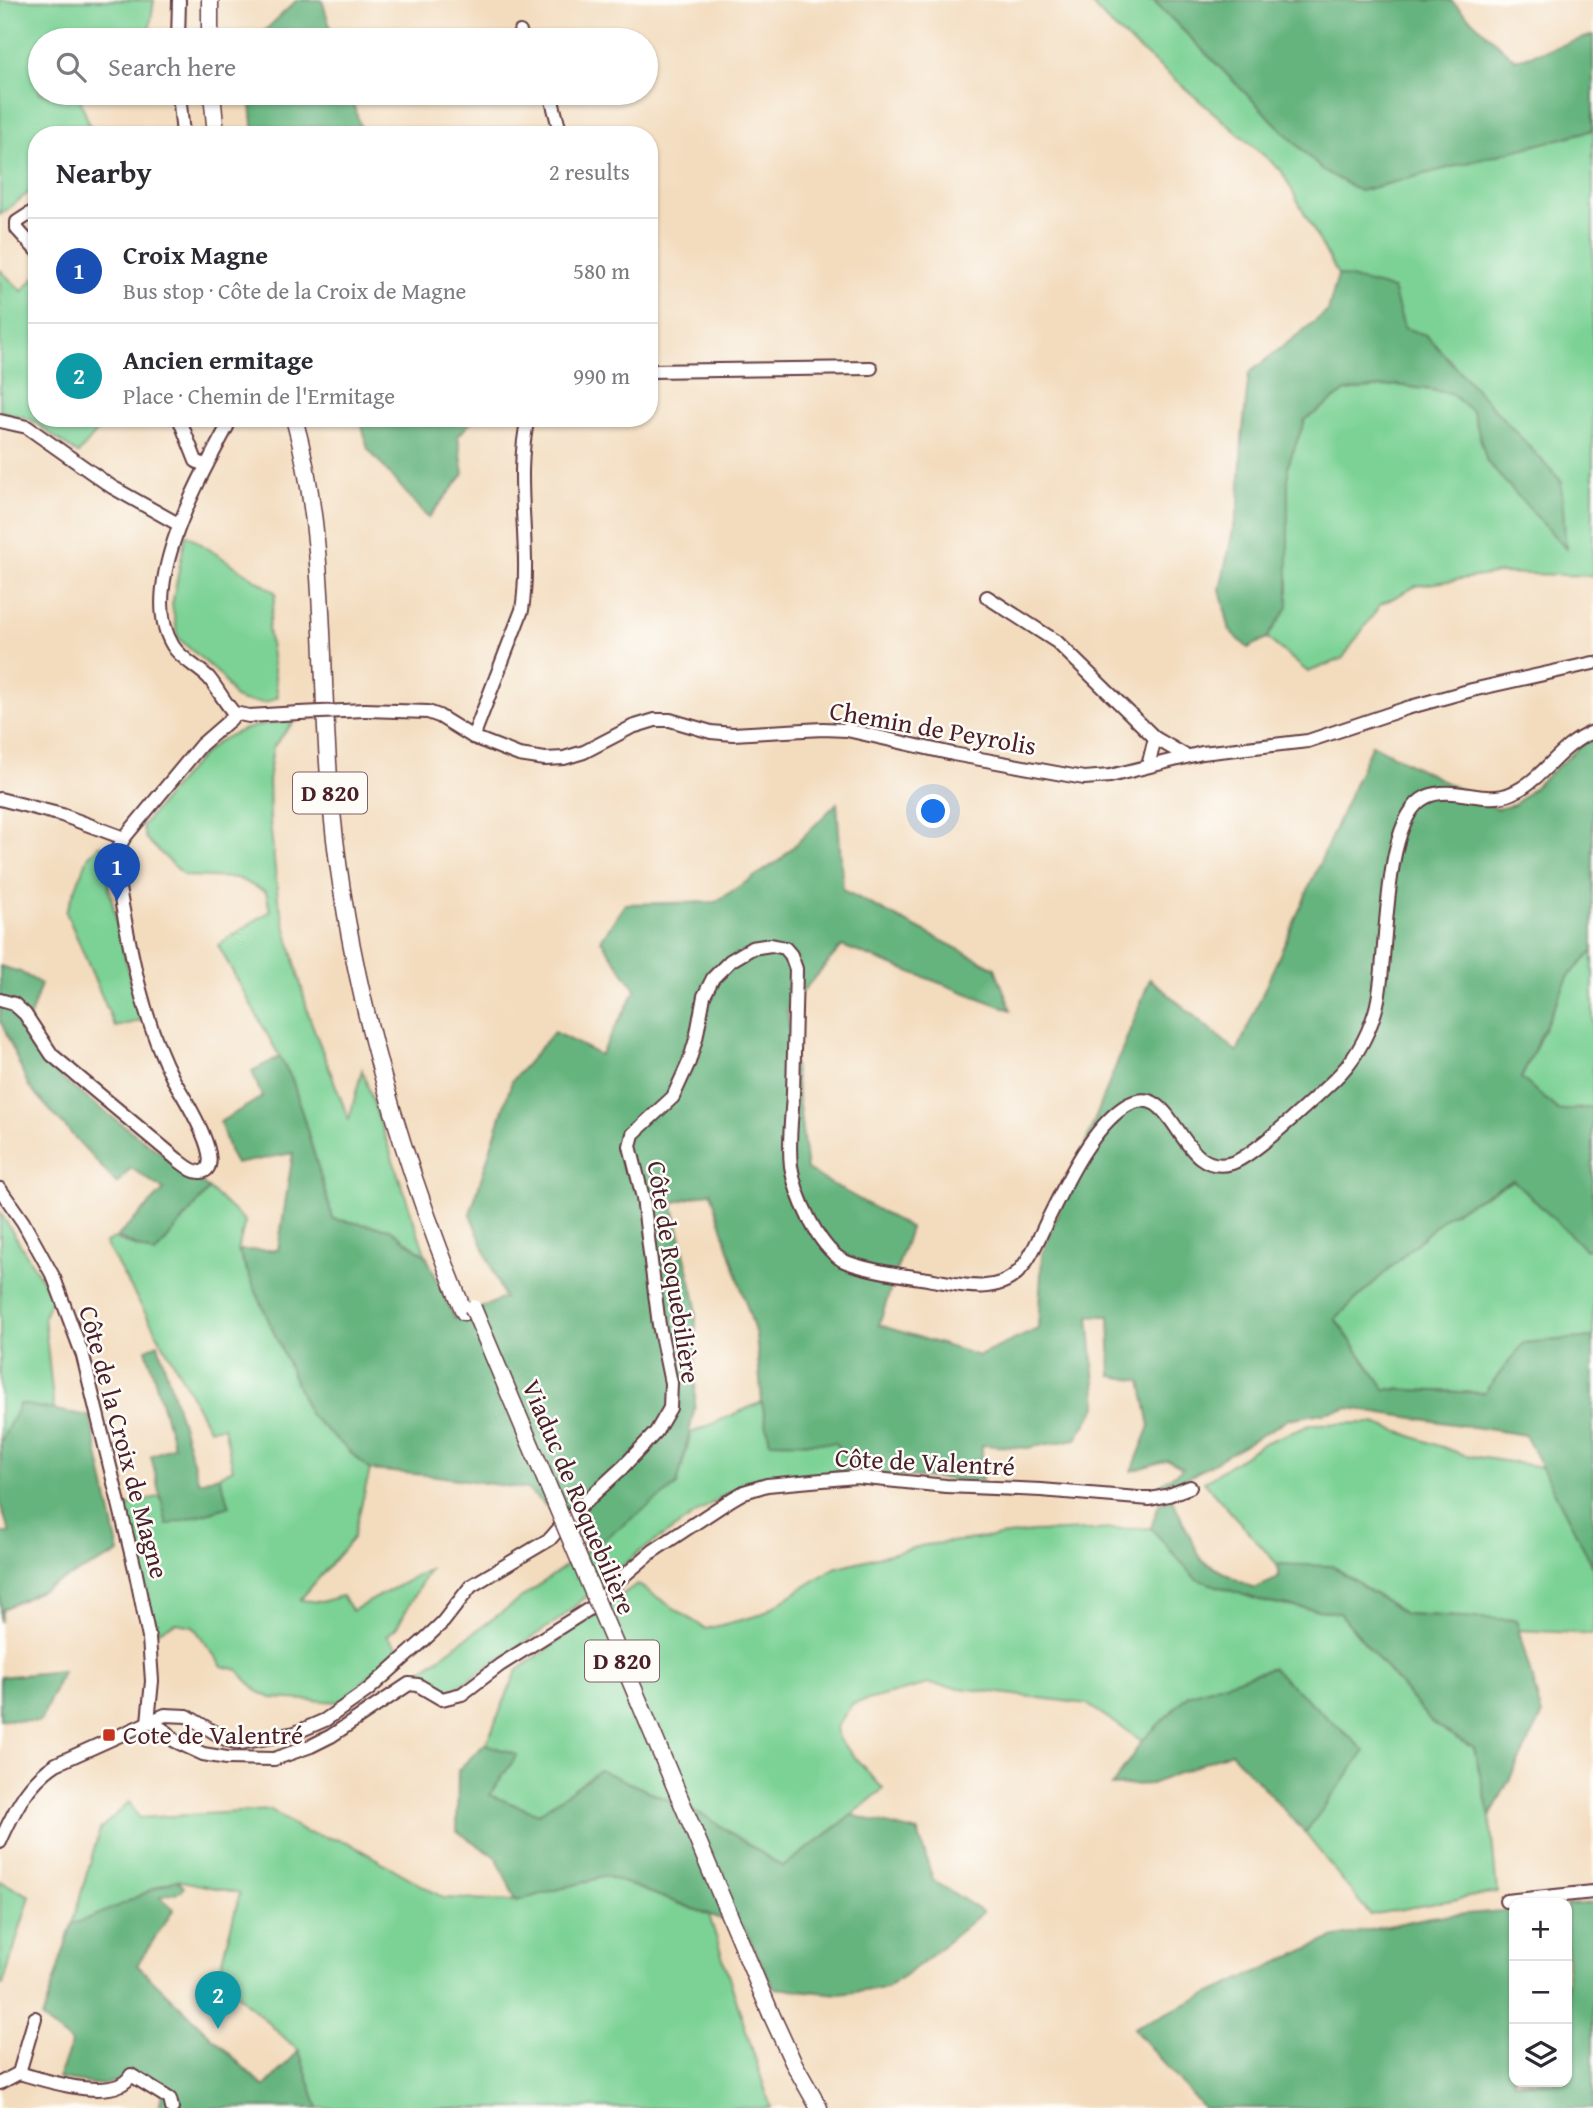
<!DOCTYPE html>
<html lang="en">
<head>
<meta charset="utf-8">
<style>
	body { margin:0; font-family:"Gentium Book Plus",serif; background:#f2f2f3; color:#2b2b33 }
	.controls { position:absolute; right:21px; bottom:21px; display:grid; overflow:hidden; border-radius:14px; box-shadow:0 2px 5px #0004 }
	.controls button { width:63px; height:63px; display:grid; place-items:center; padding:0; border:0; border-bottom:2px solid #e1e1e2; background:#fff; color:#2b2b33; font:35px sans-serif }
	.you { position:absolute; left:934px; top:812px; width:24px; height:24px; margin:-18px; border:5px solid #fff; border-radius:50%; background:#1a73e8; box-shadow:0 0 0 10px #1a73e833 }
	.badge { display:grid; place-items:center; width:46px; height:46px; border-radius:50%; background:#0b8043; color:#fff; font-size:23px; font-weight:700 }
	.pin { position:absolute; translate:-50% -58px; filter:drop-shadow(0 2px 4px #0008) }
	.pin::after { content:''; position:absolute; top:37px; width:24px; height:21px; background:inherit; clip-path:polygon(0 0,100% 0,50% 100%) }
	.list { margin:0; padding:0; list-style:none }
	h2 { display:flex; justify-content:space-between; align-items:center; height:91px; margin:0; padding:0 28px; font-size:30px }
	h2 small { font-size:23px; font-weight:400; color:#7c7c81 }
	.list li { display:grid; grid-template-columns:46px 1fr auto; gap:21px; align-items:center; box-sizing:border-box; height:105px; padding:0 28px; border-top:2px solid #e1e1e2 }
	.list b { display:block; font-size:26px; white-space:nowrap }
	.list p { margin:0; font-size:23px; white-space:nowrap; color:#7c7c81 }
	.list em { font-size:23px; font-style:normal; color:#7c7c81 }
	.icon { flex:none; width:38px; height:38px; fill:none; stroke:currentColor; stroke-width:2; stroke-linecap:round; stroke-linejoin:round }
	.map { position:relative; flex:none; width:1593px; height:2108px; overflow:hidden }
	.search { position:absolute; background:#fff; box-shadow:0 2px 5px #0004; left:28px; top:28px; width:630px; height:77px; display:flex; align-items:center; gap:18px; box-sizing:border-box; padding:0 24px; border-radius:38px; color:#7c7c81; font-size:26px }
	.panel { position:absolute; background:#fff; box-shadow:0 2px 5px #0004; left:28px; top:126px; width:630px; height:301px; border-radius:28px }
	.map>svg:first-child { display:block }
	.green { fill:#7cd295; stroke:#637860; stroke-width:2 }
	.forest { fill:#65b47e; stroke:#586a54; stroke-width:2 }
	.lines { fill:none; stroke-linecap:round; stroke-linejoin:round }
	.minor-casing { stroke:#633b41; stroke-width:16 }
	.major-casing { stroke:#633b41; stroke-width:19 }
	.minor { stroke:#fff; stroke-width:12 }
	.major { stroke:#fff; stroke-width:16 }
	.minor-bridge-casing { stroke:#633b41; stroke-width:16; stroke-linecap:butt }
	.major-bridge-casing { stroke:#633b41; stroke-width:19; stroke-linecap:butt }
	.minor-bridge { stroke:#fff; stroke-width:12 }
	.major-bridge { stroke:#fff; stroke-width:16 }
	.poi-dot { fill:#c8321e; stroke:#fdfcf7; stroke-width:2.5 }
	.labels { text-anchor:middle; stroke-width:5; stroke-linejoin:round; paint-order:stroke }
	.shield { fill:#fdfcf7; stroke:#806168; stroke-width:2 }
	.shield-label { font-size:24px; font-weight:bold; fill:#4a1f2b }
	.street-label { font-size:26px; fill:#4a1f2b; stroke:#fdfcf7 }
	.poi-label { font-size:26px; fill:#4a1f2b; stroke:#fdfcf7; text-anchor:start }
</style>
</head>
<body>
<div class="map">
<svg width="1593" height="2108" viewBox="0 0 1593 2108">
	<rect width="100%" height="100%" fill="#fdfcf7"/>
	<filter id="ink" filterUnits="userSpaceOnUse"><feTurbulence type="fractalNoise" baseFrequency=".0143" numOctaves="2"/><feDisplacementMap in="SourceGraphic" scale="14" xChannelSelector="R" yChannelSelector="G"/><feConvolveMatrix kernelMatrix="1 2 1 2 8 2 1 2 1" color-interpolation-filters="sRGB"/></filter>
	<filter id="wash" filterUnits="userSpaceOnUse"><feTurbulence type="fractalNoise" baseFrequency=".00686" numOctaves="4" result="noise"/><feDisplacementMap in="SourceGraphic" scale="28" xChannelSelector="R" yChannelSelector="G"/><feGaussianBlur stdDeviation="1.57" result="paint"/><feColorMatrix in="noise" values="0 0 0 0 0 0 0 0 0 0 0 0 0 0 0 0 0 1.4 0 .05"/><feComposite in="paint" operator="in"/></filter>
	<g filter="url(#wash)">
		<rect width="100%" height="100%" fill="#f3dcbe"/>
		<g class="green">
			<polygon points="0,0 154,0 148,40 40,40 40,93 93,93 80,99 93,135 37,135 37,186 0,215"/>
			<polygon points="1088,0 1153,0 1321,169 1360,191 1593,130 1593,576 1500,573 1416,586 1380,605 1342,659 1308,672 1267,638 1288,607 1288,465 1305,420 1346,391 1397,385 1450,393 1473,412 1487,462 1561,481 1426,335 1404,328 1393,289 1338,275 1281,170 1112,26"/>
			<polygon points="0,270 22,291 37,275 37,418 109,418 78,454 30,419 0,411"/>
			<polygon points="186,534 276,593 268,629 278,697 265,703 242,701 235,698 221,676 178,638 172,605"/>
			<path d="M296 719 273 747 269 773 270 822 278 898 309 1016 349 1120 362 1070 426 1256 390 1229 333 1219 292 1079 218 945 270 911 266 892 237 878 185 876 146 839 142 826C162 803 199 752 223 739 245 726 271 723 296 719Z"/>
			<polygon points="99,846 103,846 107,851 109,888 140,1021 115,1027 66,912 89,855"/>
			<polygon points="1593,951 1593,1107 1559,1111 1521,1079 1568,977"/>
			<polygon points="1514,1180 1586,1250 1593,1246 1593,1337 1524,1343 1484,1393 1385,1389 1335,1318 1446,1216"/>
			<polygon points="209,1189 245,1221 238,1250 310,1415 370,1470 353,1538 300,1600 321,1602 342,1596 352,1611 429,1569 397,1627 387,1636 399,1649 341,1702 271,1698 257,1691 238,1670 222,1666 193,1626 176,1623 156,1632 125,1507 161,1496 167,1524 230,1506 219,1476 233,1469 224,1427 209,1429 174,1363 105,1243 114,1238 155,1254"/>
			<polygon points="0,1212 52,1296 44,1317 54,1410 19,1404 0,1462"/>
			<polygon points="762,1402 770,1442 835,1443 848,1460 833,1472 753,1480 718,1499 638,1553 561,1618 450,1692 439,1690 414,1676 677,1485 691,1433"/>
			<polygon points="1374,1423 1465,1455 1542,1467 1593,1566 1593,1634 1519,1630 1516,1620 1405,1614 1336,1568 1277,1564 1204,1482 1264,1443 1313,1424"/>
			<polygon points="1151,1528 1196,1579 1268,1603 1340,1613 1431,1722 1474,1748 1490,1817 1497,1892 1370,1915 1305,1833 1364,1751 1189,1695 1142,1741 1087,1704 928,1684 852,1704 836,1728 840,1741 883,1789 852,1815 783,1867 705,1816 538,1814 489,1795 517,1755 486,1744 517,1671 637,1584 706,1629 760,1615 834,1568 925,1545 1033,1532"/>
			<polygon points="129,1802 139,1818 271,1810 304,1832 347,1842 444,1898 516,1901 606,1876 709,1915 771,2108 318,2108 299,2051 225,1983 222,1960 240,1893 177,1880 161,1885 96,1917 72,1924 100,1829"/>
			<polygon points="0,1881 30,1896 3,1985 0,1984"/>
		</g>
		<g class="forest">
			<polygon points="297,0 322,0 334,40 255,40"/>
			<polygon points="1153,0 1450,0 1515,60 1593,35 1593,130 1360,191 1321,169"/>
			<polygon points="250,93 350,93 363,135 254,135"/>
			<polygon points="1338,275 1393,289 1404,328 1426,335 1561,481 1566,549 1487,462 1473,412 1450,393 1398,385 1346,391 1305,420 1288,465 1288,607 1267,638 1248,648 1230,631 1220,589 1239,504 1242,438 1249,373 1328,311"/>
			<polygon points="360,418 475,418 458,436 464,474 428,518 368,449"/>
			<polygon points="1593,739 1593,951 1568,977 1521,1078 1559,1111 1593,1107 1593,1246 1586,1250 1513,1180 1446,1216 1335,1319 1385,1389 1484,1393 1524,1343 1593,1337 1593,1566 1525,1435 1349,1408 1289,1419 1162,1493 1149,1493 1183,1468 1168,1460 1132,1471 1150,1426 1141,1381 1111,1376 1109,1316 1089,1316 1097,1406 1076,1439 1027,1448 982,1445 982,1481 833,1472 848,1460 835,1443 770,1442 762,1402 756,1335 711,1192 672,1203 696,1302 695,1407 677,1485 592,1548 527,1489 437,1476 370,1470 310,1415 238,1250 278,1250 293,1153 236,1164 230,1153 220,1122 262,1097 252,1071 279,1057 292,1079 333,1219 390,1229 426,1256 455,1319 504,1298 470,1214 512,1081 554,1032 600,1055 636,990 601,940 625,904 715,902 780,860 837,803 843,890 995,968 1011,1010 842,946 787,1009 807,1170 910,1228 879,1325 979,1356 1038,1329 1042,1254 1150,979 1237,1052 1372,744 1497,809 1514,805 1584,743"/>
			<polygon points="0,966 20,972 41,984 26,1028 65,1082 209,1189 155,1254 117,1237 164,1190 131,1168 117,1184 29,1087 2,1024 0,1023"/>
			<polygon points="158,1344 199,1482 219,1476 230,1506 167,1525 151,1456 174,1446 146,1349"/>
			<polygon points="20,1404 90,1416 119,1553 3,1609 0,1622 0,1533 10,1533 0,1504 1,1441"/>
			<polygon points="1172,1499 1202,1561 1254,1589 1279,1578 1277,1564 1332,1566 1405,1614 1516,1620 1542,1716 1490,1817 1474,1748 1431,1722 1340,1613 1268,1603 1196,1579 1151,1528 1159,1504"/>
			<polygon points="1272,1668 1365,1751 1305,1833 1231,1752 1151,1784 1112,1786 1142,1741 1188,1695"/>
			<polygon points="63,1671 40,1722 0,1719 0,1677"/>
			<polygon points="485,1744 517,1755 490,1795 538,1814 600,1770 705,1816 783,1867 852,1815 918,1832 933,1880 983,1912 922,1963 886,1988 840,1994 774,1988 743,1927 606,1876 516,1901 497,1858 457,1831 458,1770"/>
			<path d="M177 1880 184 1887 182 1891 160 1897 174 1909 137 1965 264 2087 299 2051 318 2108H159L163 2089 122 2080 101 2085 58 2079 72 2043 42 2019 72 1924C109 1913 141 1892 177 1880Z"/>
			<polygon points="1593,1903 1593,2108 1203,2108 1133,2028 1332,1938 1430,1917 1514,1910 1514,2082 1567,2082 1567,1905"/>
		</g>
	</g>
	<g filter="url(#ink)">
		<g class="lines">
			<defs>
				<g id="minor">
					<polyline points="520,32 524,40"/>
					<polyline points="178,40 179,0"/>
					<polyline points="179,93 183,135"/>
					<polyline points="550,93 561,135"/>
					<polyline points="37,209 17,222 17,229 37,251"/>
					<polyline points="649,371 871,368"/>
					<polyline points="179,418 196,461 206,466"/>
					<path d="M229 418 227 427C199 479 137 589 173 646 181 659 198 667 209 678 218 689 224 702 234 713L249 716 299 713"/>
					<polyline points="0,421 27,427 112,487 178,524"/>
					<polyline points="987,597 1057,642 1155,738 1186,756"/>
					<polyline points="365,710 428,712 439,716 473,737 519,755 545,759 564,758 584,752 632,727 655,720 670,720 711,732 733,734 823,729 847,730 953,754 1084,778 1110,776 1202,753 1308,741 1407,708 1472,690 1593,663"/>
					<path d="M473 737 522 610C532 547 513 481 528 418"/>
					<polyline points="1148,766 1155,738"/>
					<polyline points="0,799 62,815 124,838"/>
					<path d="M0 1000 14 1004 25 1014 52 1055 178 1160C185 1165 193 1173 201 1172 229 1168 181 1092 173 1079 140 1015 129 942 116 872L117 851 124 838 201 745 231 719 234 713"/>
					<polyline points="0,1189 23,1222 54,1278 83,1356 135,1569 149,1638 152,1681 148,1722"/>
					<polyline points="150,1721 168,1733 175,1741 203,1754 227,1758 274,1759 311,1746 331,1736 409,1684 418,1685 442,1699 462,1694 500,1665 597,1604 620,1579 653,1551 732,1499 744,1492 767,1485 856,1477 946,1486 1041,1490 1150,1499 1169,1495 1190,1487"/>
					<path d="M0 1842C14 1811 27 1783 56 1764L165 1715 187 1716 227 1740 240 1743 295 1733 325 1720 368 1690 424 1640 443 1622 471 1586 550 1539 570 1516 622 1468 656 1432 670 1408 671 1383 659 1325 643 1198 630 1146 633 1134 673 1097 689 1062 696 1039 704 996 713 978 730 961 752 948 771 945 785 948 791 955 796 969C795 1010 794 1051 793 1093 792 1117 788 1141 791 1166 795 1194 817 1245 842 1260 860 1269 906 1276 928 1279 957 1284 994 1296 1018 1272 1031 1258 1039 1238 1047 1221 1065 1185 1090 1130 1124 1107 1176 1073 1177 1180 1232 1163 1252 1157 1316 1097 1334 1080 1354 1061 1367 1038 1375 1012 1390 965 1379 820 1426 797 1454 784 1484 806 1512 793 1543 780 1559 745 1593 732"/>
					<polyline points="1506,1901 1593,1892"/>
					<path d="M19 2073C44 2080 115 2104 131 2075L170 2099 172 2108"/>
					<polyline points="0,2083 19,2073 35,2018"/>
				</g>
				<g id="major">
					<polyline points="210,40 210,0"/>
					<polyline points="212,93 216,135"/>
					<path d="M294 418C330 546 318 681 332 812 349 984 399 1153 464 1312"/>
					<polyline points="771,2014 793,2062 819,2108"/>
				</g>
			</defs>
			<use href="#minor" class="minor-casing"/>
			<use href="#major" class="major-casing"/>
			<use href="#minor" class="minor"/>
			<use href="#major" class="major"/>
			<defs>
				<polyline id="minor-bridge" points="299,713 365,710"/>
				<polyline id="major-bridge" points="473,1308 771,2014"/>
			</defs>
			<use href="#minor-bridge" class="minor-bridge-casing"/>
			<use href="#major-bridge" class="major-bridge-casing"/>
			<use href="#minor-bridge" class="minor-bridge"/>
			<use href="#major-bridge" class="major-bridge"/>
		</g>
	</g>
	<rect class="poi-dot" x="102" y="1728" width="14" height="14" rx="3.5"/>
	<g class="labels">
		<g class="shield">
			<rect x="293" y="772.5" width="74" height="41" rx="5"/>
			<rect x="585" y="1640.5" width="74" height="41" rx="5"/>
		</g>
		<g class="shield-label">
			<text x="330" y="801">D 820</text>
			<text x="622" y="1669">D 820</text>
		</g>
		<g class="street-label">
			<text transform="translate(933 728) rotate(10)" y="9">Chemin de Peyrolis</text>
			<text transform="translate(674 1272) rotate(81)" y="9">Côte de Roquebilière</text>
			<text transform="translate(124 1442) rotate(75)" y="9">Côte de la Croix de Magne</text>
			<text transform="translate(925 1462) rotate(3)" y="9">Côte de Valentré</text>
			<text transform="translate(579 1497) rotate(67)" y="9">Viaduc de Roquebilière</text>
		</g>
		<g class="poi-label">
			<text x="123" y="1744">Cote de Valentré</text>
		</g>
	</g>
</svg>
<div class="controls">
<button>+</button>
<button>−</button>
<button><svg class="icon" aria-label="layers" viewBox="0 0 24 24"><path d="M12 4l9 5-9 5-9-5zM3 14l9 5 9-5"/></svg></button>
</div>
<div class="you"></div>
<div class="pin badge" style="left:117px;top:901px;background:#1a4fb4">1</div>
<div class="pin badge" style="left:218px;top:2029px;background:#0f9aa8">2</div>
<div class="search"><svg class="icon" aria-label="search" viewBox="0 0 24 24"><circle cx="10" cy="10" r="6"/><path d="M15 15l6 6"/></svg>Search here</div>
<section class="panel">
<h2>Nearby<small>2 results</small></h2>
<ul class="list">
<li><span class="badge" style="background:#1a4fb4">1</span><div><b>Croix Magne</b><p>Bus stop · Côte de la Croix de Magne</p></div><em>580 m</em></li>
<li><span class="badge" style="background:#0f9aa8">2</span><div><b>Ancien ermitage</b><p>Place · Chemin de l'Ermitage</p></div><em>990 m</em></li>
</ul>
</section>
</div>
</body>
</html>
